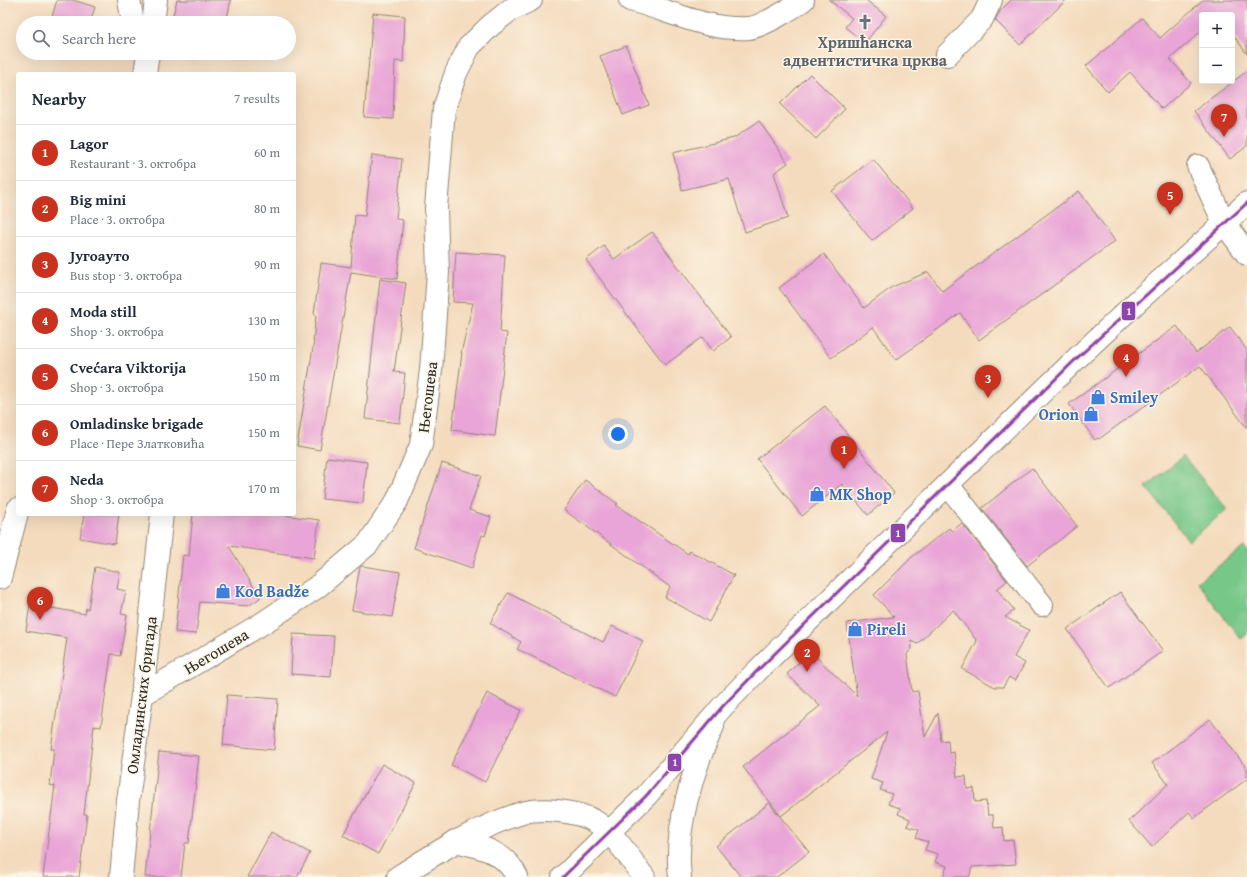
<!DOCTYPE html>
<html lang="en">
<head>
<meta charset="utf-8">
<style>
	body { margin:0; font-family:"Gentium Book Plus",serif; background:#f2f2f3; color:#1f2937 }
	.controls { position:absolute; right:12px; top:12px; display:grid; overflow:hidden; border-radius:4px; box-shadow:0 4px 16px #0002 }
	.controls button { width:36px; height:36px; display:grid; place-items:center; padding:0; border:0; border-bottom:1px solid #e0e1e3; background:#fff; color:#1f2937; font:20px sans-serif }
	.you { position:absolute; left:618px; top:434px; width:14px; height:14px; margin:-10px; border:3px solid #fff; border-radius:50%; background:#1a73e8; box-shadow:0 0 0 6px #1a73e833 }
	.badge { display:grid; place-items:center; width:26px; height:26px; border-radius:50%; background:#c8321e; color:#fff; font-size:13px; font-weight:700 }
	.pin { position:absolute; translate:-50% -33px; filter:drop-shadow(0 1px 2px #0008) }
	.pin::after { content:''; position:absolute; top:21px; width:14px; height:12px; background:inherit; clip-path:polygon(0 0,100% 0,50% 100%) }
	.list { margin:0; padding:0; list-style:none }
	h2 { display:flex; justify-content:space-between; align-items:center; height:52px; margin:0; padding:0 16px; font-size:17px }
	h2 small { font-size:13px; font-weight:400; color:#747a83 }
	.list li { display:grid; grid-template-columns:26px 1fr auto; gap:12px; align-items:center; box-sizing:border-box; height:56px; padding:0 16px; border-top:1px solid #e0e1e3 }
	.list b { display:block; font-size:15px; white-space:nowrap }
	.list p { margin:0; font-size:13px; white-space:nowrap; color:#747a83 }
	.list em { font-size:13px; font-style:normal; color:#747a83 }
	.icon { flex:none; width:22px; height:22px; fill:none; stroke:currentColor; stroke-width:2; stroke-linecap:round; stroke-linejoin:round }
	.map { position:relative; flex:none; width:1247px; height:877px; overflow:hidden }
	.search { position:absolute; background:#fff; box-shadow:0 4px 16px #0002; left:16px; top:16px; width:280px; height:44px; display:flex; align-items:center; gap:10px; box-sizing:border-box; padding:0 14px; border-radius:22px; color:#747a83; font-size:15px }
	.panel { position:absolute; background:#fff; box-shadow:0 4px 16px #0002; left:16px; top:72px; width:280px; height:444px; border-radius:4px }
	.map>svg:first-child { display:block }
	.green { fill:#77c789; stroke:#51795a }
	.building { fill:#e9a5d7 }
	.lines { fill:none; stroke-linecap:round; stroke-linejoin:round }
	.minor-casing { stroke:#908374; stroke-width:24 }
	.minor { stroke:#fff; stroke-width:22 }
	.bus-1-casing { stroke:#fcf5e5; stroke-width:6 }
	.bus-1 { stroke:#8e44ad; stroke-width:3 }
	.labels { text-anchor:middle; stroke-width:3; stroke-linejoin:round; paint-order:stroke }
	.worship-label { font-size:16px; font-weight:bold; fill:#5b616d; stroke:#fcf5e5 }
	.street-label { font-size:16px; fill:#2b2b2b; stroke:#fcf5e5 }
	.shop-label { font-size:16px; font-weight:bold; fill:#366cbe; stroke:#fcf5e5; text-anchor:start }
	.line-badge { stroke:#fcf5e5; stroke-width:1.5 }
	.badge-label { font-size:11px; text-anchor:middle; font-weight:bold; fill:#fff }
</style>
</head>
<body>
<div class="map">
<svg width="1247" height="877" viewBox="0 0 1247 877">
	<rect width="100%" height="100%" fill="#fcf5e5"/>
	<filter id="ink" filterUnits="userSpaceOnUse"><feTurbulence type="fractalNoise" baseFrequency=".025" numOctaves="2"/><feDisplacementMap in="SourceGraphic" scale="8" xChannelSelector="R" yChannelSelector="G"/><feConvolveMatrix kernelMatrix="1 2 1 2 8 2 1 2 1" color-interpolation-filters="sRGB"/></filter>
	<filter id="wash" filterUnits="userSpaceOnUse"><feTurbulence type="fractalNoise" baseFrequency=".012" numOctaves="4" result="noise"/><feDisplacementMap in="SourceGraphic" scale="16" xChannelSelector="R" yChannelSelector="G"/><feGaussianBlur stdDeviation="0.9" result="paint"/><feColorMatrix in="noise" values="0 0 0 0 0 0 0 0 0 0 0 0 0 0 0 0 0 1.4 0 .05"/><feComposite in="paint" operator="in"/></filter>
	<g filter="url(#wash)">
		<rect width="100%" height="100%" fill="#f4dbbe"/>
		<g class="green">
			<polygon points="1183,456 1227,509 1189,541 1146,487"/>
			<polygon points="1244,547 1247,552 1247,634 1241,639 1197,582"/>
		</g>
		<g id="blocks">
			<g class="building">
				<polygon points="57,0 73,0 95,7 90,23 50,23"/>
				<polygon points="177,0 231,0 226,23 171,23"/>
				<polygon points="829,0 866,0 886,16 865,43 845,27 852,18"/>
				<polygon points="1011,0 1066,0 1020,45 995,20 1000,11"/>
				<polygon points="1203,0 1247,0 1247,54 1232,33 1232,15 1202,15 1202,30 1170,59 1191,83 1162,109 1130,72 1108,92 1086,66 1142,18 1160,38"/>
				<polygon points="373,13 405,16 403,62 395,61 393,119 364,117"/>
				<polygon points="626,46 649,105 623,115 600,56"/>
				<polygon points="1247,71 1247,146 1230,159 1194,111"/>
				<polygon points="810,74 845,109 816,139 780,104"/>
				<polygon points="759,121 788,163 774,173 788,218 745,232 729,179 682,190 673,153 734,138"/>
				<polygon points="372,155 402,159 396,219 403,220 397,279 351,272 320,450 297,446 314,341 313,341 316,315 314,314 321,263 351,267 355,215 365,216"/>
				<polygon points="873,159 913,208 872,241 832,191"/>
				<polygon points="1079,191 1115,241 979,340 960,313 896,360 873,327 831,358 779,288 824,254 864,308 892,287 928,272 942,291"/>
				<polygon points="652,232 731,337 713,351 703,337 665,365 586,260 604,246 614,259"/>
				<polygon points="456,252 505,255 500,332 507,333 495,436 452,430 462,353 461,353 473,303 453,302"/>
				<polygon points="380,279 406,283 394,372 405,373 400,423 365,419"/>
				<polygon points="1177,326 1196,353 1230,327 1247,350 1247,428 1200,366 1099,439 1098,438 1095,440 1069,404"/>
				<polygon points="825,406 894,493 868,515 842,484 802,516 757,459"/>
				<polygon points="327,457 367,462 363,503 322,499"/>
				<polygon points="442,463 481,476 469,510 491,517 485,536 482,535 472,568 414,548"/>
				<polygon points="1032,468 1077,526 1027,566 982,508"/>
				<polygon points="585,480 618,504 616,505 688,554 690,551 734,575 709,622 665,597 670,587 564,510"/>
				<polygon points="84,514 119,514 115,544 80,538"/>
				<polygon points="193,514 277,514 319,520 314,558 229,546 260,598 248,606 200,602 196,634 175,632 183,555 189,556"/>
				<polygon points="962,523 1007,581 997,589 1014,610 1005,617 1029,630 1014,657 1025,663 1015,681 1009,677 1003,687 995,687 962,669 977,641 953,610 917,644 911,641 912,649 907,654 912,692 918,691 925,737 938,713 941,741 948,740 949,753 954,752 957,777 966,776 967,789 974,788 975,802 986,801 988,815 993,815 994,828 1003,827 1004,841 1013,840 1016,864 972,867 969,877 943,877 947,866 935,862 938,854 925,850 928,842 916,838 919,830 907,826 910,819 898,814 900,808 888,804 892,794 880,790 883,783 871,779 887,732 781,816 743,767 820,706 787,674 810,651 857,696 847,623 894,617 874,595 912,557 949,528 952,531"/>
				<polygon points="362,566 400,572 392,617 352,610 360,567"/>
				<polygon points="95,567 120,572 117,589 126,591 121,614 127,615 120,656 111,654 101,727 94,726 84,814 87,814 79,877 43,877 55,786 50,785 54,749 51,749 67,638 26,631 30,604 85,614 86,608 88,609"/>
				<polygon points="1120,592 1163,651 1109,688 1067,629"/>
				<polygon points="508,593 603,642 612,626 643,641 615,697 517,649 521,642 490,623"/>
				<polygon points="293,634 334,636 331,677 291,674"/>
				<polygon points="487,693 521,710 485,782 451,765"/>
				<polygon points="227,695 278,699 274,750 223,745"/>
				<polygon points="1210,719 1247,769 1247,779 1194,818 1189,812 1152,847 1129,821 1168,784 1152,763"/>
				<polygon points="159,752 199,756 189,843 185,843 181,877 145,877"/>
				<polygon points="382,764 416,783 378,854 343,835"/>
				<polygon points="769,803 809,852 777,877 741,877 716,846"/>
				<polygon points="271,832 310,853 297,877 247,877"/>
			</g>
		</g>
	</g>
	<g filter="url(#ink)">
		<use href="#blocks" fill-opacity="0" stroke="#908374" stroke-width="1"/>
		<g class="lines">
			<defs>
				<g id="minor">
					<polyline points="129,0 133,23"/>
					<path d="M630 0C669 10 707 31 749 28 761 27 793 8 803 0"/>
					<polyline points="153,23 156,0"/>
					<polyline points="947,55 982,19 991,0"/>
					<polyline points="145,74 148,53"/>
					<polyline points="1198,166 1224,223 1247,254"/>
					<polyline points="948,485 1042,605"/>
					<polyline points="0,578 18,509"/>
					<polyline points="142,695 263,623 317,587 368,544 397,501 421,445 431,370 438,272 436,208 444,109 456,73 469,47 490,26 510,10 531,0"/>
					<path d="M455 841C481 847 505 851 517 877"/>
					<polyline points="121,877 128,801 142,695 162,514"/>
					<path d="M398 877C437 852 477 827 522 813 541 807 579 811 596 822 616 835 630 859 644 877"/>
					<polyline points="563,877 646,796 723,706 757,671 1076,359 1141,298 1247,203"/>
					<path d="M680 877C674 830 693 768 713 726"/>
				</g>
			</defs>
			<use href="#minor" class="minor-casing"/>
			<use href="#minor" class="minor"/>
			<defs>
				<polyline id="bus-1" points="563,877 646,796 723,706 757,671 1076,359 1247,203"/>
			</defs>
			<use href="#bus-1" class="bus-1-casing"/>
			<use href="#bus-1" class="bus-1"/>
		</g>
	</g>
	<defs>
		<symbol id="church-bare" viewBox="-9 -9 18 18"><path d="M-1.2-6h2.4v3.5h3.3v2.4h-3.3V6h-2.4V-.1h-3.3v-2.4h3.3Z" fill="#6b7280" stroke="#fcf5e5" stroke-width="2.5" paint-order="stroke"/></symbol>
		<symbol id="shop-bare" viewBox="-9 -9 18 18"><path d="M-5-2.5h2.3a2.7 3.5 0 0 1 5.4 0H5L5.5 6h-11ZM-1.5-2.5h3a1.5 2.3 0 0 0-3 0Z" fill="#3f7fe0" stroke="#fcf5e5" stroke-width="2.5" paint-order="stroke"/></symbol>
	</defs>
	<g fill-rule="evenodd">
		<use href="#church-bare" x="854" y="11" width="22" height="22"/>
		<use href="#shop-bare" x="1087" y="386" width="22" height="22"/>
		<use href="#shop-bare" x="1080" y="403" width="22" height="22"/>
		<use href="#shop-bare" x="806" y="483" width="22" height="22"/>
		<use href="#shop-bare" x="212" y="580" width="22" height="22"/>
		<use href="#shop-bare" x="844" y="618" width="22" height="22"/>
	</g>
	<g class="labels">
		<g class="worship-label">
			<text x="865" y="48">Хришћанска<tspan x="865" dy="18">адвентистичка црква</tspan></text>
		</g>
		<g class="street-label">
			<text transform="translate(427 397) rotate(-83)" y="6">Његошева</text>
			<text transform="translate(216 651) rotate(-31)" y="6">Његошева</text>
			<text transform="translate(141 695) rotate(-83)" y="6">Омладинских бригада</text>
		</g>
		<g class="shop-label">
			<text x="1110" y="403">Smiley</text>
			<text x="1079" y="420" text-anchor="end">Orion</text>
			<text x="829" y="500">MK Shop</text>
			<text x="235" y="597">Kod Badže</text>
			<text x="867" y="635">Pireli</text>
		</g>
	</g>
	<g class="line-badge">
		<rect x="1121" y="301" width="15" height="20" rx="4" fill="#8e44ad"/>
		<rect x="890" y="523" width="16" height="20" rx="4" fill="#8e44ad"/>
		<rect x="667" y="753" width="15" height="19" rx="4" fill="#8e44ad"/>
	</g>
	<g class="badge-label">
		<text x="1129" y="315">1</text>
		<text x="898" y="537">1</text>
		<text x="675" y="766">1</text>
	</g>
</svg>
<div class="controls">
<button>+</button>
<button>−</button>
</div>
<div class="you"></div>
<div class="pin badge" style="left:844px;top:469px">1</div>
<div class="pin badge" style="left:807px;top:672px">2</div>
<div class="pin badge" style="left:988px;top:398px">3</div>
<div class="pin badge" style="left:1126px;top:377px">4</div>
<div class="pin badge" style="left:1170px;top:215px">5</div>
<div class="pin badge" style="left:40px;top:620px">6</div>
<div class="pin badge" style="left:1224px;top:137px">7</div>
<div class="search"><svg class="icon" aria-label="search" viewBox="0 0 24 24"><circle cx="10" cy="10" r="6"/><path d="M15 15l6 6"/></svg>Search here</div>
<section class="panel">
<h2>Nearby<small>7 results</small></h2>
<ul class="list">
<li><span class="badge">1</span><div><b>Lagor</b><p>Restaurant · 3. октобра</p></div><em>60 m</em></li>
<li><span class="badge">2</span><div><b>Big mini</b><p>Place · 3. октобра</p></div><em>80 m</em></li>
<li><span class="badge">3</span><div><b>Југоауто</b><p>Bus stop · 3. октобра</p></div><em>90 m</em></li>
<li><span class="badge">4</span><div><b>Moda still</b><p>Shop · 3. октобра</p></div><em>130 m</em></li>
<li><span class="badge">5</span><div><b>Cvećara Viktorija</b><p>Shop · 3. октобра</p></div><em>150 m</em></li>
<li><span class="badge">6</span><div><b>Omladinske brigade</b><p>Place · Пере Златковића</p></div><em>150 m</em></li>
<li><span class="badge">7</span><div><b>Neda</b><p>Shop · 3. октобра</p></div><em>170 m</em></li>
</ul>
</section>
</div>
</body>
</html>
